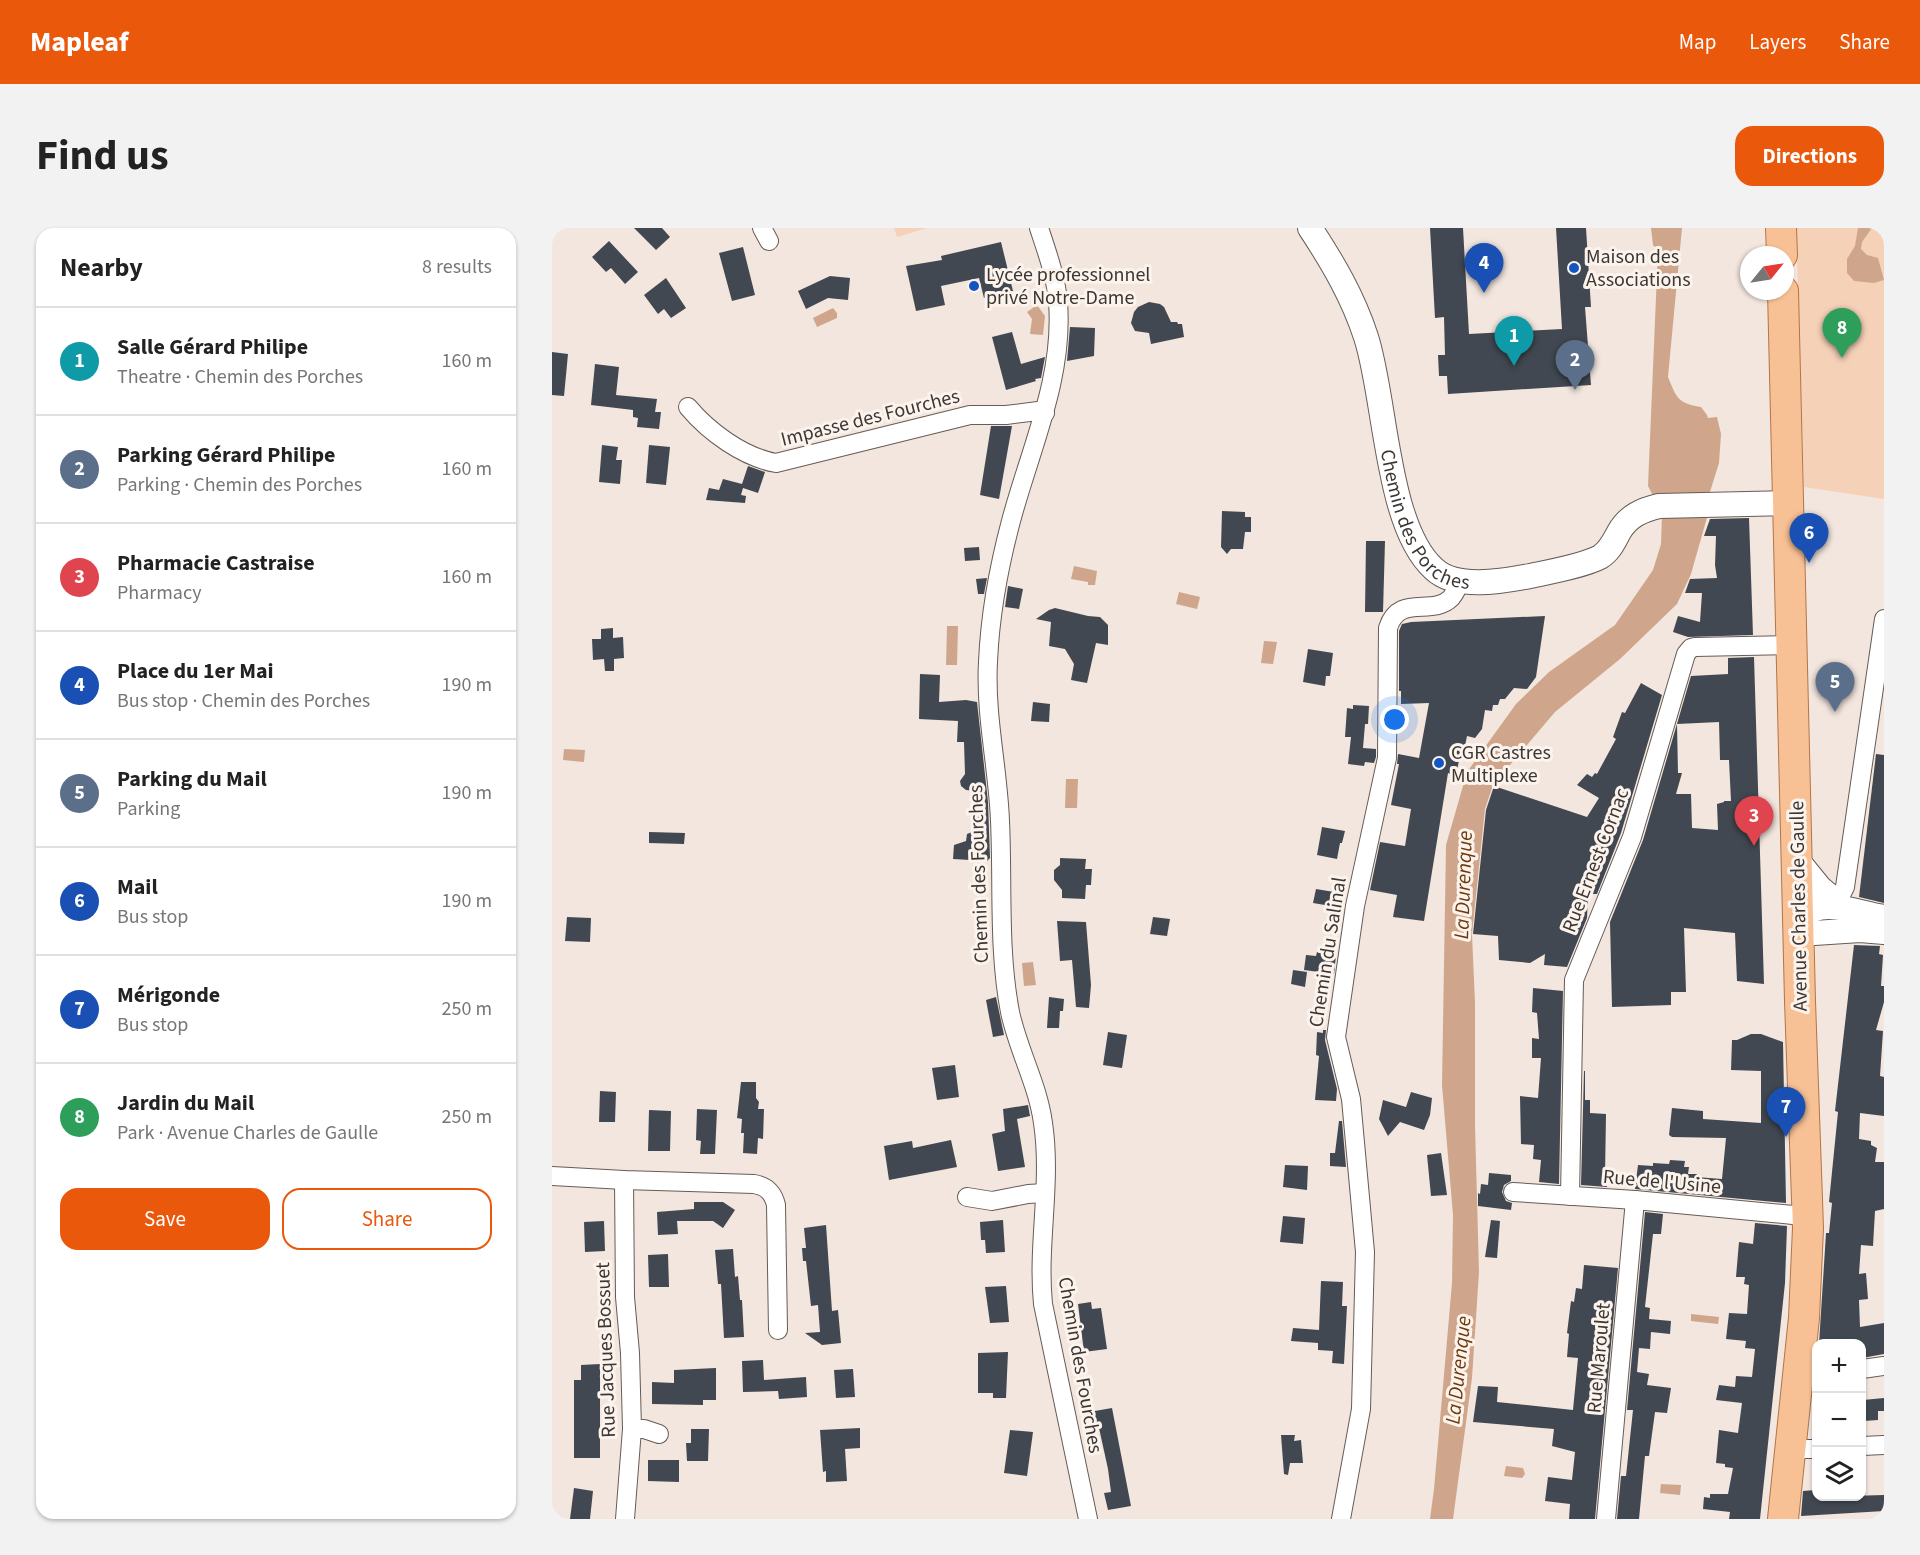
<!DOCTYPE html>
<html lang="en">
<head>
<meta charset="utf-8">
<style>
	body { margin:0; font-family:"Source Sans 3",sans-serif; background:#f2f2f2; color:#222 }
	.controls { position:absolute; right:18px; bottom:18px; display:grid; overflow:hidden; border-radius:12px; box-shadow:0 2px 4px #0004 }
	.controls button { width:54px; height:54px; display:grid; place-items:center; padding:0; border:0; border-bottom:2px solid #e0e0e0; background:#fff; color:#222; font:30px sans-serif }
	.compass { position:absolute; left:1188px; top:18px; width:54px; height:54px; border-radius:50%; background:#fff; box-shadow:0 2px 4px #0004; rotate:60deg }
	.you { position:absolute; left:843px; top:492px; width:21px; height:21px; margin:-15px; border:4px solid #fff; border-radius:50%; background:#1a73e8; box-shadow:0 0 0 9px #1a73e833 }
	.badge { display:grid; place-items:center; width:39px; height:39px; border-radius:50%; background:#ea580c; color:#fff; font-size:20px; font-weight:700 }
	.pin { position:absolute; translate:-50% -50px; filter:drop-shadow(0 2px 3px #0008) }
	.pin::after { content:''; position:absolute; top:32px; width:21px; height:18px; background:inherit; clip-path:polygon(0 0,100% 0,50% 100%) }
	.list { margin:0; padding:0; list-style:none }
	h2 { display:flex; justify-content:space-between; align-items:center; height:78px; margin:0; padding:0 24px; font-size:26px }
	h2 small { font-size:20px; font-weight:400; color:#767676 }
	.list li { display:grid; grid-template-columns:39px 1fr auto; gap:18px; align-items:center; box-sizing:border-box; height:108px; padding:0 24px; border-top:2px solid #e0e0e0 }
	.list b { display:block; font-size:22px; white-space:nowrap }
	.list p { margin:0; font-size:20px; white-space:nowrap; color:#767676 }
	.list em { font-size:20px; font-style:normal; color:#767676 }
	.actions { display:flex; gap:12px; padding:18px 24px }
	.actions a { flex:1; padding:14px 0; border:2px solid #ea580c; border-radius:18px; text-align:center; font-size:21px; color:#ea580c }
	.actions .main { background:#ea580c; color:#fff }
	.icon { flex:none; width:33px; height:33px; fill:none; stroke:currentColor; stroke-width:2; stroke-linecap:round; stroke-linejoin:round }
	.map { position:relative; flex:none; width:1332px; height:1291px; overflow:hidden; border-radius:18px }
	header { display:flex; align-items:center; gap:36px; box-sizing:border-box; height:84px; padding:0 30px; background:#ea580c; color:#fff }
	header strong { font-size:28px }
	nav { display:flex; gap:33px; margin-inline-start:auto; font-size:21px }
	.intro { display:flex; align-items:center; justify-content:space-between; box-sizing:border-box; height:144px; padding:0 36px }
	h1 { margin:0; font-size:42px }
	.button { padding:15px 27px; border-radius:18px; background:#ea580c; color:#fff; font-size:21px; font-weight:700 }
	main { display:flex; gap:36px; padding:0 36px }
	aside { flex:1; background:#fff; border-radius:18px; box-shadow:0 2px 4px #0004 }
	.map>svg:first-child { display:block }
	.green { fill:#f5d1b8 }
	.water { fill:#cfa68b }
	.building { fill:#424851; fill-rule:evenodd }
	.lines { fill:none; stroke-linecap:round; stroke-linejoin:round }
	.minor-casing { stroke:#665c55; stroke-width:20 }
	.tertiary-casing { stroke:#665c55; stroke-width:26 }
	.primary-casing { stroke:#b37546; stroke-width:32 }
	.minor { stroke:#fff; stroke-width:18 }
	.tertiary { stroke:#fff; stroke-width:24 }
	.primary { stroke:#f8c195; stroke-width:30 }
	.poi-dot { fill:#1456c1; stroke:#fdf3ed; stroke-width:2 }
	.labels { text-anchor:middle; stroke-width:6; stroke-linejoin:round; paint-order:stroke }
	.poi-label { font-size:20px; fill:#3b3734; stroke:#fdf3ed; text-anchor:start }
	.street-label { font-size:20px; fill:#3b3734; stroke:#fdf3ed }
	.water-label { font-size:21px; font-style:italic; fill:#6c390a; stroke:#fdf3ed }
</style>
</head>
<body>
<header>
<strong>Mapleaf</strong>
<nav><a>Map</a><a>Layers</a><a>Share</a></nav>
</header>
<div class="intro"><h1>Find us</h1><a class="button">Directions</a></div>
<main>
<aside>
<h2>Nearby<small>8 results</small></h2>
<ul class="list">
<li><span class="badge" style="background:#0f9aa8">1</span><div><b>Salle Gérard Philipe</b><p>Theatre · Chemin des Porches</p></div><em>160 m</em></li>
<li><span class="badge" style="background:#5c6f8a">2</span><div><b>Parking Gérard Philipe</b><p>Parking · Chemin des Porches</p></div><em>160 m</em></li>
<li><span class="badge" style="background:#e0444e">3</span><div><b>Pharmacie Castraise</b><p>Pharmacy</p></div><em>160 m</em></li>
<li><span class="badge" style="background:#1a4fb4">4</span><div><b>Place du 1er Mai</b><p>Bus stop · Chemin des Porches</p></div><em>190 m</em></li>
<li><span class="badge" style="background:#5c6f8a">5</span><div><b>Parking du Mail</b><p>Parking</p></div><em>190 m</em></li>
<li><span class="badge" style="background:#1a4fb4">6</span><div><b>Mail</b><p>Bus stop</p></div><em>190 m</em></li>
<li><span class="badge" style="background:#1a4fb4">7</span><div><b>Mérigonde</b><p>Bus stop</p></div><em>250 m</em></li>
<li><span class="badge" style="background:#2e9e5b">8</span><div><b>Jardin du Mail</b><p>Park · Avenue Charles de Gaulle</p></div><em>250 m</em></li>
</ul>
<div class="actions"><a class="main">Save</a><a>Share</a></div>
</aside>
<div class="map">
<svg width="1332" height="1291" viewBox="0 0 1332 1291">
	<rect width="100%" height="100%" fill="#f2e6de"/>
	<g class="green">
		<polygon points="342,0 375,0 345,9"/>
		<polygon points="1244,0 1332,0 1332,271 1252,259"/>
	</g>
	<g class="water">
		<path d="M1099 0H1130L1116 149C1125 171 1126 175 1149 179L1155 187 1156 190 1165 189 1169 206 1167 235 1156 270V286L1139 346 1125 376 1068 431 1003 484 941 557 933 581 920 706 923 775V897L927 1044 920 1150 901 1291H878L882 1261 900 1055 901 987 890 857 894 617 915 544 964 476 997 444 1063 397 1101 342 1109 316 1110 285 1096 258 1106 22 1101 17Z"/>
		<polygon points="1306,0 1320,0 1310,14 1309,21 1315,27 1326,30 1332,52 1322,55 1302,53 1295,45 1295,31 1303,18"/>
		<polygon points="485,77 493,88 491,107 478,106 480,91 475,84"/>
		<polygon points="281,80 285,85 285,90 265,99 261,90"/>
		<polygon points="522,338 545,343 543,357 536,357 536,354 519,351"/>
		<polygon points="627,364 648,369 645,381 624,376"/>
		<polygon points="395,398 406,398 405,437 394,437"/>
		<polygon points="712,413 725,414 721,436 709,435"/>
		<polygon points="12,521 33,522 32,534 11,532"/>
		<polygon points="514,551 526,551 525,580 513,580"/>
		<polygon points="481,734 484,757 472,758 470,735"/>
		<polygon points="1139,1086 1167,1089 1166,1096 1139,1093"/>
		<polygon points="954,1238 971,1240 973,1246 970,1250 952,1248"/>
		<polygon points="1109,1256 1129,1257 1128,1267 1108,1265"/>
	</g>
	<g class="building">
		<polygon points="82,0 110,0 118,9 104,22"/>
		<polygon points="878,0 911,0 917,106 1010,101 1004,0 1034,0 1039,79 1033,79 1039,157 896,166 895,148 887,148 886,127 893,127 892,89 883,90"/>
		<polygon points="57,13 86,44 73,56 59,40 54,44 40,29"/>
		<polygon points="449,14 461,63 432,70 427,50 389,58 393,77 364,83 354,38 390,32 389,28"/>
		<polygon points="191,19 203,67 180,73 167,25"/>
		<polygon points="278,48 298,50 296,72 276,70 254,81 246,63"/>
		<polygon points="114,50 134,80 119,90 112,81 106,86 92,67"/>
		<polygon points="597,74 608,76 612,79 619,94 625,94 626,96 630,96 632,109 599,116 597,105 583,103 579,95 582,84 586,79"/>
		<polygon points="518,99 543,100 542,128 515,133"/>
		<polygon points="460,104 469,136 493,129 489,150 483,151 484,153 454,162 440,109"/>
		<polygon points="0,124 16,126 12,168 0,167"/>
		<polygon points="43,136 67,139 64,167 105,171 103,184 109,184 107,201 85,199 86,190 81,189 81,182 39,177"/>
		<polygon points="439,198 460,198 447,271 428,267"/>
		<polygon points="50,217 66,219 64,232 70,232 68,256 47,254"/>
		<polygon points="97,217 118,219 114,257 94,255"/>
		<polygon points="196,238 213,244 206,265 191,260 189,267 194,268 193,275 154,272 157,260 167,262 171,251 190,256"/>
		<polygon points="670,283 693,284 693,289 699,289 699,304 693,304 691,321 679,321 675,326 669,319"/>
		<polygon points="1197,290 1201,407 1136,409 1121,404 1126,388 1148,394 1150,365 1133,365 1138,351 1165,350 1163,337 1164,308 1152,308 1158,291"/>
		<polygon points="814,313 833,313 831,384 813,384"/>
		<polygon points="427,319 428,332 413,333 412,320"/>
		<polygon points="435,350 432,366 426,366 424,351"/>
		<polygon points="456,358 471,361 467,381 453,379"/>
		<polygon points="503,380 536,388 548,389 556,397 556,417 544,415 535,455 519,452 522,436 513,421 497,418 499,394 484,391 497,382"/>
		<polygon points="993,388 984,449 975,461 962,460 953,471 948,471 946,477 941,477 940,483 933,482 930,501 923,510 915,508 911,528 908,528 905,542 902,542 901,547 896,545 872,693 841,689 845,667 818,662 828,614 853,618 859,581 839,577 847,536 845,536 846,526 867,530 877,475 849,476 849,463 847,463 847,403 850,396 859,394"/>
		<polygon points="61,400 61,410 71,409 72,430 62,431 62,443 53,443 52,431 41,432 40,411 49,411 49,401"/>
		<polygon points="756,421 781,425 778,448 774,448 773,458 751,454"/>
		<path d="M1202 429 1212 756 1185 753 1183 705 1132 700 1134 764H1119V777L1060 779 1058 694 1091 612 1139 448 1176 446V430ZM1167 494 1168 532H1177L1179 573H1172V574L1165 576 1166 602 1140 600 1139 566H1124L1130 545H1126L1125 496Z"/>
		<polygon points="368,446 388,447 387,474 414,472 425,474 436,574 438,630 435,633 401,631 402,617 414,613 415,606 425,602 425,563 414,562 409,558 408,553 413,546 412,514 405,514 406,493 367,491"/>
		<polygon points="1089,455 1110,467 1069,605 1045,666 1036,666 1035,690 1015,739 992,737 993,726 978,735 947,732 946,708 921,706 934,582 942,558 1035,589 1047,570 1025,557 1035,546 1040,549 1043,545 1045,546 1064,511 1061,509 1070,484 1073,485"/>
		<polygon points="481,474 498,476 497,494 479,493"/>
		<polygon points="801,477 817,478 816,496 813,496 811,520 824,521 824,529 822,535 813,534 812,538 796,536 799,509 793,509 795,480 801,481"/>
		<polygon points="1324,526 1332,527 1332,675 1307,669"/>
		<polygon points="770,599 793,603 790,615 788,615 785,631 765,627"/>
		<polygon points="97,604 133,605 132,616 97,615"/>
		<polygon points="508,630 534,631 533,641 540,641 539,657 534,657 533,671 510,670 510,662 502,652 502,642 508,637"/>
		<polygon points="764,661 794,666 791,680 761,675"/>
		<polygon points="15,689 39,690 38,714 13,713"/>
		<polygon points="601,689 618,691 615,708 598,706"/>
		<polygon points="505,693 534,694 539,757 537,780 524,779 520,732 508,733"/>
		<polygon points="1302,717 1328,718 1327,726 1331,727 1329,758 1332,758 1332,774 1324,802 1331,803 1328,848 1332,849 1332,888 1308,885 1307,911 1319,913 1319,917 1325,920 1323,934 1332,934 1332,981 1323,983 1321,1018 1309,1017 1307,1046 1314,1045 1316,1071 1307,1072 1308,1099 1332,1095 1332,1126 1310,1130 1310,1116 1267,1116 1274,1005 1277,1005 1280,975 1277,974 1286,884 1283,883"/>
		<polygon points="776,720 784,727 782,746 752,742 754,727 764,728 765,724 769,725"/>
		<polygon points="741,742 755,744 753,759 739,756"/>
		<polygon points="981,760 1011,763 1007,956 987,954 989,932 981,931 982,917 969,916 968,868 986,870 989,830 980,830 980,810 987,811 985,785 980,784"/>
		<polygon points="444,769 452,807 441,809 434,772"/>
		<polygon points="497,769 512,771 511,783 508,783 507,800 495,800"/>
		<polygon points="771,802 774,802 773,812 785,861 784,873 763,872 767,828 764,827 765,804 771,805"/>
		<polygon points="556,804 575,807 570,840 551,837"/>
		<polygon points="1199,806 1209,806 1231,814 1234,975 1083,961 1086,937 1101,938 1101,935 1117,936 1118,932 1133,933 1132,939 1137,939 1136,946 1145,946 1144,949 1170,951 1174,910 1120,909 1117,907 1120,880 1151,883 1151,891 1209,895 1209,843 1179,842 1180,812 1185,812"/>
		<polygon points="403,837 407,869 385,872 380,840"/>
		<polygon points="1032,843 1033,843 1033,872 1038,872 1038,885 1054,886 1053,948 1055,948 1055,959 1029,957"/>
		<polygon points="189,854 204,854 204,870 207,874 206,881 212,881 211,911 206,910 205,926 191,925 192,905 189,905 190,891 185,890"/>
		<polygon points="48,863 64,864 63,894 47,894"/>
		<polygon points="859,864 880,870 878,887 872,902 848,894 836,908 827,891 831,872 854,879"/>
		<polygon points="476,877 478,888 465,891 473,939 446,943 440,906 453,903 451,881"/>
		<polygon points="145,881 165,882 163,926 148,926 149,913 144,912"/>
		<polygon points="97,882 119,883 118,923 96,923"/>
		<polygon points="787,893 790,893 794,939 778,938 778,925 783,925"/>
		<polygon points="399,912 405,939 337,952 332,918 360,913 361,920"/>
		<polygon points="889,925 895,967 879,968 875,927"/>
		<polygon points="733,937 756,938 755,962 731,959"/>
		<polygon points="937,945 959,947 959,953 952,957 950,964 954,973 960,975 959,982 926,978 926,965 928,966 929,956 936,957"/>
		<polygon points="142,974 171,974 183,982 171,1000 161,993 125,993 126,1006 106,1007 105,984 142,981"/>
		<polygon points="1093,984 1111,986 1109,1006 1101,1006 1093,1079 1098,1080 1097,1091 1119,1093 1118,1106 1099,1104 1098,1121 1087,1120 1085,1144 1097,1146 1095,1157 1119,1160 1115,1185 1103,1184 1097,1228 1093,1228 1087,1291 1065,1291 1069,1248 1074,1248 1081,1182 1075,1182"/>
		<polygon points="731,988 753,990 751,1016 728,1014"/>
		<polygon points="451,992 453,1024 434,1025 433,1012 429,1012 428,994"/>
		<polygon points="939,992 948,993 945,1030 933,1029"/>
		<polygon points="52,993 53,1023 33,1024 32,994"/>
		<polygon points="1203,995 1235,998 1233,1055 1208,1291 1177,1291 1178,1284 1151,1281 1152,1269 1158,1270 1158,1266 1176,1266 1181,1240 1173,1239 1173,1236 1164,1235 1167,1202 1186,1205 1190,1175 1164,1172 1167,1157 1183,1159 1184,1148 1200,1149 1203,1121 1193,1120 1194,1113 1174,1111 1177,1085 1195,1086 1197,1057 1192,1056 1193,1049 1184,1049 1187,1014 1201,1016"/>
		<polygon points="274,997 280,1083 286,1082 289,1115 270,1117 253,1105 268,1104 266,1077 259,1078 254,1033 251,1033 250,1020 254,1020 252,1000"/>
		<polygon points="181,1021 183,1049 186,1048 188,1072 190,1072 192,1109 172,1110 169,1056 166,1056 163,1022"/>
		<polygon points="116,1026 117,1059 97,1059 96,1027"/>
		<polygon points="1032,1037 1066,1040 1043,1291 1017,1291 1018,1276 993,1273 996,1249 1020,1252 1023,1224 1000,1218 1002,1201 921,1194 926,1158 946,1159 945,1174 1021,1182 1026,1130 1015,1129 1017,1106 1015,1105 1019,1073 1022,1074 1024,1060 1030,1061"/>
		<polygon points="769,1053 791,1054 790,1078 795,1078 792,1136 780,1135 781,1123 766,1122 766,1115 739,1113 741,1100 767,1102"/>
		<polygon points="454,1058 457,1094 438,1095 433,1059"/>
		<polygon points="539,1074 540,1081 549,1080 555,1121 532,1124 526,1076"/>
		<polygon points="456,1124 454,1170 441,1170 441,1165 426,1165 426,1125"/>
		<polygon points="211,1132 212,1152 254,1149 255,1169 227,1171 226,1163 191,1164 190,1133"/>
		<polygon points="48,1136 48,1230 22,1230 22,1152 29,1152 29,1137"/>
		<polygon points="164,1140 164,1172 151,1172 151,1177 100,1176 100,1154 122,1155 122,1142"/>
		<polygon points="301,1141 303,1169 284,1170 282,1142"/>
		<polygon points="1332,1170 1332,1183 1326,1183 1326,1192 1312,1193 1311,1172"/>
		<polygon points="560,1180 579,1278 556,1282 552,1265 559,1264 556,1241 547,1200 540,1201 537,1184"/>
		<polygon points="308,1200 308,1220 293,1221 295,1253 274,1254 274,1243 271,1244 268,1202"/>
		<polygon points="139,1201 157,1201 156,1233 135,1233 134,1215 139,1215"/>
		<polygon points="458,1202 481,1204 475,1248 452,1245"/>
		<polygon points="729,1207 743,1207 742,1213 749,1212 751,1235 738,1235 736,1247 732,1246"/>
		<polygon points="96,1232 127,1232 127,1254 96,1253"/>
		<polygon points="22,1260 41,1263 38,1291 18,1291"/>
		<polygon points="1264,1262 1264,1269 1332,1267 1332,1283 1249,1288 1251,1263"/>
	</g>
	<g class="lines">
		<defs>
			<g id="minor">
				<polyline points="210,0 217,13"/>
				<path d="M487 0C495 24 504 49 506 74 512 151 478 221 459 293 447 338 438 387 436 434 433 487 446 540 448 593 451 656 446 721 458 784 466 822 486 857 491 895 500 955 485 1016 491 1076L536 1291"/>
				<path d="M136 179C157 204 191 229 224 235L418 187H454L486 183 493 185"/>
				<polyline points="1276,679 1289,667 1293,659 1332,391"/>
				<path d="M0 948 72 952 202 956C214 958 221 964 224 977L226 1102"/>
				<polyline points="72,952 73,1069 78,1125 80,1201 73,1291"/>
				<polyline points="961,964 1083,972 1241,987 1254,987"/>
				<polyline points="1018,968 1022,752 1080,609 1134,426 1139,420 1143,419 1240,417"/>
				<polyline points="415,969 440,973 476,966 493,965"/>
				<polyline points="1310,1141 1332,1138"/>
				<polyline points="80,1201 92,1201 107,1206"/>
				<polyline points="1310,1218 1332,1217"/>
				<polyline points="1238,1221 1264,1221"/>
				<path d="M789 1291 809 1181 813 1024 799 871 784 809 803 678 835 530 836 400C847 365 880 389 899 370 903 365 906 359 908 353"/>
				<polyline points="1054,1291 1083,972"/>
			</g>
			<g id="tertiary">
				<path id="s1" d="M758 0C781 35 801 69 814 109 834 170 834 298 882 341 904 362 951 353 978 348 997 344 1031 338 1048 329 1058 323 1062 313 1067 304 1076 288 1090 282 1107 278L1237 275"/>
				<polyline points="1246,633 1268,660 1293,681"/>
				<path d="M1247 692C1268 667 1304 685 1332 689"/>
				<polyline points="1247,706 1308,702 1332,704"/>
			</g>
			<g id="primary">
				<polyline points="1229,0 1230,27"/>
				<polyline points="1231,1291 1252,1090 1256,1000 1248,773 1231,63"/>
			</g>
		</defs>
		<use href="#minor" class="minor-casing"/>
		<use href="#tertiary" class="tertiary-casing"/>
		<use href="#primary" class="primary-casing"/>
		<use href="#minor" class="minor"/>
		<use href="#tertiary" class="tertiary"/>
		<use href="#primary" class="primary"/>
	</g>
	<g class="poi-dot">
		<circle cx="1022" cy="40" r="6"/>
		<circle cx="422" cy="58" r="6"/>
		<circle cx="887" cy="535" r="6"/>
	</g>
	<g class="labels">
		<g class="poi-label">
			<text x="1034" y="35">Maison des<tspan x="1034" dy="23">Associations</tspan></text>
			<text x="434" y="53">Lycée professionnel<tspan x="434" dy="23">privé Notre-Dame</tspan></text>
			<text x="899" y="531">CGR Castres<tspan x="899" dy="23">Multiplexe</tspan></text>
		</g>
		<g class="street-label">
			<text transform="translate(318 189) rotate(-14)" y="7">Impasse des Fourches</text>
			<text dy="7" stroke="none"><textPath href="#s1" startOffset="322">Chemin des Porches</textPath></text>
			<text transform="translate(1043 632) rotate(-69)" y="7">Rue Ernest Cornac</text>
			<text transform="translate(426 646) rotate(-92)" y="7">Chemin des Fourches</text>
			<text transform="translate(1246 678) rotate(-91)" y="7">Avenue Charles de Gaulle</text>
			<text transform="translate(775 724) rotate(-81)" y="7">Chemin du Salinal</text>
			<text transform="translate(1110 953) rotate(5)" y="7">Rue de l'Usine</text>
			<text transform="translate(53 1122) rotate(-92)" y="7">Rue Jacques Bossuet</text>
			<text transform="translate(1046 1130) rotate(-85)" y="7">Rue Maroulet</text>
			<text transform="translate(529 1137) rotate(80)" y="7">Chemin des Fourches</text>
		</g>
		<g class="water-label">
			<text transform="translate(911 657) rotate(-88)" y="7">La Durenque</text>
			<text transform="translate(906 1142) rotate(-84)" y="7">La Durenque</text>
		</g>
	</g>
</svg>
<div class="controls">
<button>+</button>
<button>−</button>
<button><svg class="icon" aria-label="layers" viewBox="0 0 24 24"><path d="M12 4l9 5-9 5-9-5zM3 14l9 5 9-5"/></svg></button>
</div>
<svg class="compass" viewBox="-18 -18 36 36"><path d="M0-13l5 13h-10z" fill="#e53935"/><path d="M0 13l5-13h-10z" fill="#767676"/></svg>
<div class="you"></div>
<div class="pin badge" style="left:962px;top:138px;background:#0f9aa8">1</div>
<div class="pin badge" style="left:1023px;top:162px;background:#5c6f8a">2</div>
<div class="pin badge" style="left:1202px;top:618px;background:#e0444e">3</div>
<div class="pin badge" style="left:932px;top:65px;background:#1a4fb4">4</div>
<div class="pin badge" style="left:1283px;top:484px;background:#5c6f8a">5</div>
<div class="pin badge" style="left:1257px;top:335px;background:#1a4fb4">6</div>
<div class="pin badge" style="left:1234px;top:909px;background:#1a4fb4">7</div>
<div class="pin badge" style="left:1290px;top:130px;background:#2e9e5b">8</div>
</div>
</main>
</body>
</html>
